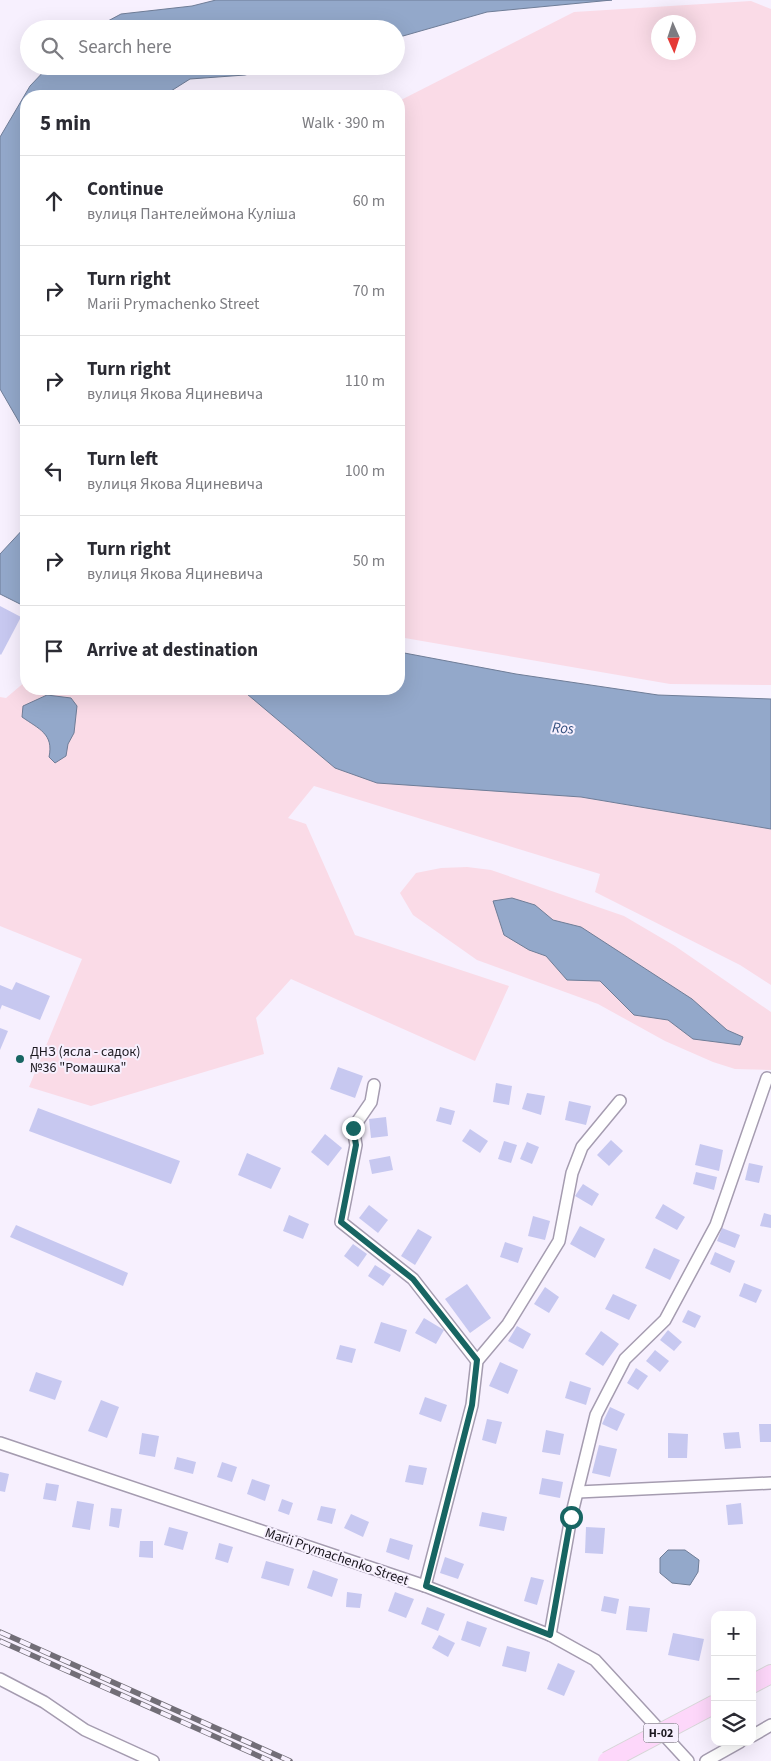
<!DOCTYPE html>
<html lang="en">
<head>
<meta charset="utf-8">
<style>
	body { margin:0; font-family:"Source Sans 3",sans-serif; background:#f2f2f3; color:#2b2b33 }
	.controls { position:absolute; right:15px; bottom:15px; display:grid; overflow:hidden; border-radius:10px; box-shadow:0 5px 20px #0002 }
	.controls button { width:45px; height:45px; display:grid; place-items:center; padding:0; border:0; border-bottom:1px solid #e1e1e2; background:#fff; color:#2b2b33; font:25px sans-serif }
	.compass { position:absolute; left:651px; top:15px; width:45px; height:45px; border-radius:50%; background:#fff; box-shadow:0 5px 20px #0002; rotate:177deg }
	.stop { position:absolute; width:15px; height:15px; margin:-11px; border:4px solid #176562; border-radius:50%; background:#fff }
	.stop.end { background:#176562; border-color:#fff; box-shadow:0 1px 5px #0008 }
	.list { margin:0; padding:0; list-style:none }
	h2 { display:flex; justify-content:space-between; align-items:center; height:65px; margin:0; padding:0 20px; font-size:21px }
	h2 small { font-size:16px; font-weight:400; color:#7c7c81 }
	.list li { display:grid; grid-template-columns:32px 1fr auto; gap:15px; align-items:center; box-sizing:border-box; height:90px; padding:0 20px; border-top:1px solid #e1e1e2 }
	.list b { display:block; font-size:19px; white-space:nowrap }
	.list p { margin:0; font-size:16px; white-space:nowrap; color:#7c7c81 }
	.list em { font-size:16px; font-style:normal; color:#7c7c81 }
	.icon { flex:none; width:28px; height:28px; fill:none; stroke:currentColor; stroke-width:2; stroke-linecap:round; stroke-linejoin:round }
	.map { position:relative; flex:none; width:771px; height:1761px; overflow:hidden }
	.search { position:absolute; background:#fff; box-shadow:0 5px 20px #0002; left:20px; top:20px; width:385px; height:55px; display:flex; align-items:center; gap:12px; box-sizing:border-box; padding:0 18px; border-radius:28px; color:#7c7c81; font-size:19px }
	.panel { position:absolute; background:#fff; box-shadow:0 5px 20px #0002; left:20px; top:90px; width:385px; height:605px; border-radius:20px }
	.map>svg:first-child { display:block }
	.green { fill:#fadbe7; fill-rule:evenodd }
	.water { fill:#93a8ca; stroke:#6f7d97 }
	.building { fill:#c7c8f0 }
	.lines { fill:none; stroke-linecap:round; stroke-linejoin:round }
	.minor-casing { stroke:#a59cb0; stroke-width:14 }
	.primary-casing { stroke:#d6d6d7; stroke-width:20 }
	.minor { stroke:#fff; stroke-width:11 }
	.primary { stroke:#fdd7fa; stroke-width:18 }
	.rail-casing { stroke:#726e77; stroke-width:5.5 }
	.rail { stroke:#f7f0fe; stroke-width:4; stroke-dasharray:11; stroke-linecap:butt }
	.primary-bridge-casing { stroke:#d6d6d7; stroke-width:20; stroke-linecap:butt }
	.primary-bridge { stroke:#fdd7fa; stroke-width:18 }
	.route { stroke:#176562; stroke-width:6 }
	.poi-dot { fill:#176562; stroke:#f7f0fe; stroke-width:2 }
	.labels { text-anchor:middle; stroke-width:4; stroke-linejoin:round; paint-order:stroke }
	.shield { fill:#f7f0fe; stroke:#5e5a63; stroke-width:1 }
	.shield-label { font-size:12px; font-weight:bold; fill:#1c1920 }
	.poi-label { font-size:14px; fill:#1c1920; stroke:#f7f0fe; text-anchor:start }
	.street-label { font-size:14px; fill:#1c1920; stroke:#f7f0fe }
	.water-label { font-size:15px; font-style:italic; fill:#34507f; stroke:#f7f0fe }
</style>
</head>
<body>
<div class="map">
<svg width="771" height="1761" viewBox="0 0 771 1761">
	<rect width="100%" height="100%" fill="#f7f0fe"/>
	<g class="green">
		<path d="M751 1 771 9V685L670 684 399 637V101L574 12ZM658 22H688V52H658Z"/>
		<polygon points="26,681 26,689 241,689 335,768 581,797 771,829 771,985 740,965 595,892 600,874 314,786 288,818 306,824 355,935 509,986 475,1061 291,979 256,1018 264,1054 91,1106 29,1087 82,959 0,926 0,697 6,698"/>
		<polygon points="467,867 491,870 624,916 675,946 771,1012 771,1070 735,1069 713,1062 665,1041 598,1004 477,960 413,915 400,893 416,873 441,868"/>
	</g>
	<g class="water">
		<polygon points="216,0 612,0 487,12 396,38 396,29 93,29 121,14 192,6"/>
		<polygon points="49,66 278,66 245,75 190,79 163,96 26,96 26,434 0,389 0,137 30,86"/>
		<polygon points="26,526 26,607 0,594 0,554"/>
		<polygon points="399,652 516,674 658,695 771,699 771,829 581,797 377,783 335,768 241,689 399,689"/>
		<path d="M47 695 71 698 77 706 74 733 68 744 66 756 55 763 49 757C54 734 39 729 22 717L23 706Z"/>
		<polygon points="512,898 535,905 553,920 581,927 692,999 727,1030 743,1037 740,1045 693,1039 668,1020 634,1015 600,981 567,980 546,956 529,950 504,935 493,901"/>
		<polygon points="668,1550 685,1550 699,1560 698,1572 690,1585 672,1583 660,1573 660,1558"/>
	</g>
	<g class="building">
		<polygon points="0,606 21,617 1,655 0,654"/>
		<polygon points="16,982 50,996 40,1020 2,1005 0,1010 0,985 12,990"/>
		<polygon points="0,1028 8,1031 0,1050"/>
		<polygon points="338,1067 363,1076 355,1098 330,1089"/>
		<polygon points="496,1083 512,1086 509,1105 493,1102"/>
		<polygon points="527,1093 545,1096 541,1115 522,1109"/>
		<polygon points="569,1101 591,1106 586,1125 565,1120"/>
		<polygon points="440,1107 455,1111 451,1125 436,1121"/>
		<polygon points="38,1108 180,1161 171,1184 29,1131"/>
		<polygon points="386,1117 388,1136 371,1138 369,1119"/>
		<polygon points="470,1129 488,1141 480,1153 462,1141"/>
		<polygon points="325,1134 342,1148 328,1166 311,1152"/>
		<polygon points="611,1140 623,1151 609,1166 597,1155"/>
		<polygon points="504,1141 517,1145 511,1163 498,1159"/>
		<polygon points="527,1142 539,1147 532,1164 520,1159"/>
		<polygon points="700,1144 723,1150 719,1171 695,1165"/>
		<polygon points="247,1153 281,1168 271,1189 238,1175"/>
		<polygon points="390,1156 393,1170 372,1174 369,1160"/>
		<polygon points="749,1163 763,1166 759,1183 745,1180"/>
		<polygon points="696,1172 717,1177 714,1190 693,1184"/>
		<polygon points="583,1184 599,1194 592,1206 575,1196"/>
		<polygon points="663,1204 685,1217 677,1230 655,1218"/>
		<polygon points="369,1205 388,1220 378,1233 359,1218"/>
		<polygon points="764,1213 771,1215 771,1228 760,1226"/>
		<polygon points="289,1215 309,1224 303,1239 283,1231"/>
		<polygon points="533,1216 550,1221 545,1240 528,1236"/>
		<polygon points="16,1225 128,1273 123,1286 10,1237"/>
		<polygon points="580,1226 605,1239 595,1258 570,1244"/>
		<polygon points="722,1228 740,1235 735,1248 717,1241"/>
		<polygon points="418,1229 432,1237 415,1265 401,1256"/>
		<polygon points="505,1242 523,1248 518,1263 500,1257"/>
		<polygon points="353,1244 367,1254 358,1267 344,1256"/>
		<polygon points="654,1248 680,1260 670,1280 645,1268"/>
		<polygon points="715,1252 735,1261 730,1273 710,1264"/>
		<polygon points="375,1265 391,1275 383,1286 368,1276"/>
		<polygon points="744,1283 762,1290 756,1303 739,1296"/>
		<polygon points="467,1284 491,1318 470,1333 445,1299"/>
		<polygon points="545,1287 559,1297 549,1313 534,1304"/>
		<polygon points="613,1294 637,1305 629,1320 605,1309"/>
		<polygon points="688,1310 701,1316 695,1328 682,1322"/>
		<polygon points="424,1318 444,1330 436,1344 415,1333"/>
		<polygon points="381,1322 407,1330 400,1352 374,1343"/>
		<polygon points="517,1326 531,1334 523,1349 508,1341"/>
		<polygon points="668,1330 682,1342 674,1351 660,1340"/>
		<polygon points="601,1331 619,1344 603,1366 585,1354"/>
		<polygon points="340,1345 356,1349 352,1363 336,1359"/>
		<polygon points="655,1350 669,1361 660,1372 646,1361"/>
		<polygon points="500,1362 518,1370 508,1394 489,1386"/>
		<polygon points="636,1368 648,1376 638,1390 627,1383"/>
		<polygon points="36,1372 62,1381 55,1400 29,1391"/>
		<polygon points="570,1381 591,1388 586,1405 565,1398"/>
		<polygon points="425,1397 447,1405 441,1422 419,1414"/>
		<polygon points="101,1400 119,1407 107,1438 88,1431"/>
		<polygon points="610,1407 625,1414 617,1431 602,1424"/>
		<polygon points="487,1419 502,1422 496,1444 482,1440"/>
		<polygon points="759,1424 771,1424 771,1442 760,1442"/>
		<polygon points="546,1430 564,1434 560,1455 542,1452"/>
		<polygon points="739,1432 741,1448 725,1449 723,1433"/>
		<polygon points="142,1433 159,1436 155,1457 139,1454"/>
		<polygon points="668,1433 688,1434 687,1458 668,1458"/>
		<polygon points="599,1445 617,1449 610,1477 592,1473"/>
		<polygon points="177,1457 196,1462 193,1474 174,1469"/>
		<polygon points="222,1462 237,1467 232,1482 217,1477"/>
		<polygon points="409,1465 427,1468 423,1485 405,1482"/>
		<polygon points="0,1472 9,1474 5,1492 0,1491"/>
		<polygon points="542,1478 563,1482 560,1498 539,1494"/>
		<polygon points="252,1479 270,1485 265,1501 247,1494"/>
		<polygon points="46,1483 59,1485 56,1501 43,1499"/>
		<polygon points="282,1499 293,1503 289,1515 278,1511"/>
		<polygon points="77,1501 94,1504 90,1530 72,1527"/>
		<polygon points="741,1503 743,1524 728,1525 726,1505"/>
		<polygon points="321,1506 336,1509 332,1524 317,1520"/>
		<polygon points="111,1508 122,1509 119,1528 109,1526"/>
		<polygon points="482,1512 507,1517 504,1531 479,1526"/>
		<polygon points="351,1514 369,1522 363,1537 344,1528"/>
		<polygon points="169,1527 188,1532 183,1550 164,1545"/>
		<polygon points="586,1527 605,1528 603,1554 585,1553"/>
		<polygon points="390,1538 413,1545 409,1560 386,1552"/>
		<polygon points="140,1541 153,1541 153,1558 139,1557"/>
		<polygon points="219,1543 233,1547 228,1563 215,1559"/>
		<polygon points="445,1557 464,1564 458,1579 440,1573"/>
		<polygon points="266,1561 294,1569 289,1586 261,1578"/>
		<polygon points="313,1570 338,1579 332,1597 307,1588"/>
		<polygon points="531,1577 544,1580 537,1605 524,1601"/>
		<polygon points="347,1592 362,1594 360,1608 346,1607"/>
		<polygon points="395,1592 414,1599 406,1618 388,1611"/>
		<polygon points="604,1596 619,1599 616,1614 601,1611"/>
		<polygon points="629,1606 650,1608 647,1632 626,1630"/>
		<polygon points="427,1607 445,1614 438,1631 421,1624"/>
		<polygon points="467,1621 487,1628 480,1647 461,1640"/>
		<polygon points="673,1633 704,1639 699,1661 668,1655"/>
		<polygon points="439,1635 455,1643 448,1657 432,1648"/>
		<polygon points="507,1646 530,1652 526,1672 502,1666"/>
		<polygon points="558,1663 575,1671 564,1696 547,1689"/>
	</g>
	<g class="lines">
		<defs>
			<g id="minor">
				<polyline points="374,1085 371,1102 353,1128 356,1145 341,1222 413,1279 477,1361"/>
				<polyline points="0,1443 425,1586 550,1635 595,1660 688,1761"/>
				<polyline points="578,1492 771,1483"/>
				<polyline points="425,1586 472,1405 477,1361 508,1324 559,1241 572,1173 582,1147 620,1101"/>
				<polyline points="550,1635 571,1517 596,1415 625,1359 665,1320 716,1225 767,1078"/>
				<polyline points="0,1679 44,1702 85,1730 153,1761"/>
				<polyline points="752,1736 771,1725"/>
				<polyline points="706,1761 740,1742"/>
			</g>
			<polyline id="primary" points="752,1684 771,1674"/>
		</defs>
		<use href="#minor" class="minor-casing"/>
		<use href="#primary" class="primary-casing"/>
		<use href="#minor" class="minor"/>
		<use href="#primary" class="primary"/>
		<defs>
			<g id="rail">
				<polyline points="0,1632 290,1761"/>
				<polyline points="0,1641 270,1761"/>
			</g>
		</defs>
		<use href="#rail" class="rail-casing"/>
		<use href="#rail" class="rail"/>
		<defs>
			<polyline id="primary-bridge" points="607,1761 715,1704"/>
		</defs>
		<use href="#primary-bridge" class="primary-bridge-casing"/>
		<use href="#primary-bridge" class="primary-bridge"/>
	</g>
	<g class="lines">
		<polyline class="route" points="353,1128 356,1145 341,1222 413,1279 477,1360 472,1405 426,1586 550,1635 571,1517"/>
	</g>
	<circle class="poi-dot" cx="20" cy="1059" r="5"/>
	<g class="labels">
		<rect class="shield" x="643.5" y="1723.5" width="35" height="19" rx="4"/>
		<g class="shield-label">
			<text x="661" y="1737">Н-02</text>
		</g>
		<g class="poi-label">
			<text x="30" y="1056">ДНЗ (ясла - садок)<tspan x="30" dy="16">№36 "Ромашка"</tspan></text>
		</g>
		<g class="street-label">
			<text transform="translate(337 1556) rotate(19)" y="5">Marii Prymachenko Street</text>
		</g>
		<g class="water-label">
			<text transform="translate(563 728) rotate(4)" y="5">Ros</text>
		</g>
	</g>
</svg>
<div class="controls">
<button>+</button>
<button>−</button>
<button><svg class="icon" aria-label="layers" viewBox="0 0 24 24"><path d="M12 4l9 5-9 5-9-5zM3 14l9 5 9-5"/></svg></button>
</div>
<svg class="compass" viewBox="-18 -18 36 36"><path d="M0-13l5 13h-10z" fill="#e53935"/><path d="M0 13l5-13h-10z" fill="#7c7c81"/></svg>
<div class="stop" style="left:571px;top:1517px"></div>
<div class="stop end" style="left:353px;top:1128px"></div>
<div class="search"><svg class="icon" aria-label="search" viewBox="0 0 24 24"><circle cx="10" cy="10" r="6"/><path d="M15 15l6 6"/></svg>Search here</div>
<section class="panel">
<h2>5 min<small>Walk · 390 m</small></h2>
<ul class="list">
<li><svg class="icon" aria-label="ahead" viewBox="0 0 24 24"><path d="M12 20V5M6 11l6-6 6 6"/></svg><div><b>Continue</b><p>вулиця Пантелеймона Куліша</p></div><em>60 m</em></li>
<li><svg class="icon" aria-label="right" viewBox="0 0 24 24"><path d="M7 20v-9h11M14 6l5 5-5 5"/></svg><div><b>Turn right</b><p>Marii Prymachenko Street</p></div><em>70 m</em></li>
<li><svg class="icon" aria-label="right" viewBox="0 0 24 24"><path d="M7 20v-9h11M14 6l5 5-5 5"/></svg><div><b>Turn right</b><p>вулиця Якова Яциневича</p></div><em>110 m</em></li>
<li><svg class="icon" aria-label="left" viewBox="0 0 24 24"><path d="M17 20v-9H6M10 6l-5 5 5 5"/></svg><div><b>Turn left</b><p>вулиця Якова Яциневича</p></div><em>100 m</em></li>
<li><svg class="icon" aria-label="right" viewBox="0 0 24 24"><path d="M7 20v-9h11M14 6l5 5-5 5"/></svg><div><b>Turn right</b><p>вулиця Якова Яциневича</p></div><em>50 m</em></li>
<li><svg class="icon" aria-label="arrive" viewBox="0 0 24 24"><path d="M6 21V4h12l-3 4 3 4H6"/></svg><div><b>Arrive at destination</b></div></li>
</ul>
</section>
</div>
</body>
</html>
